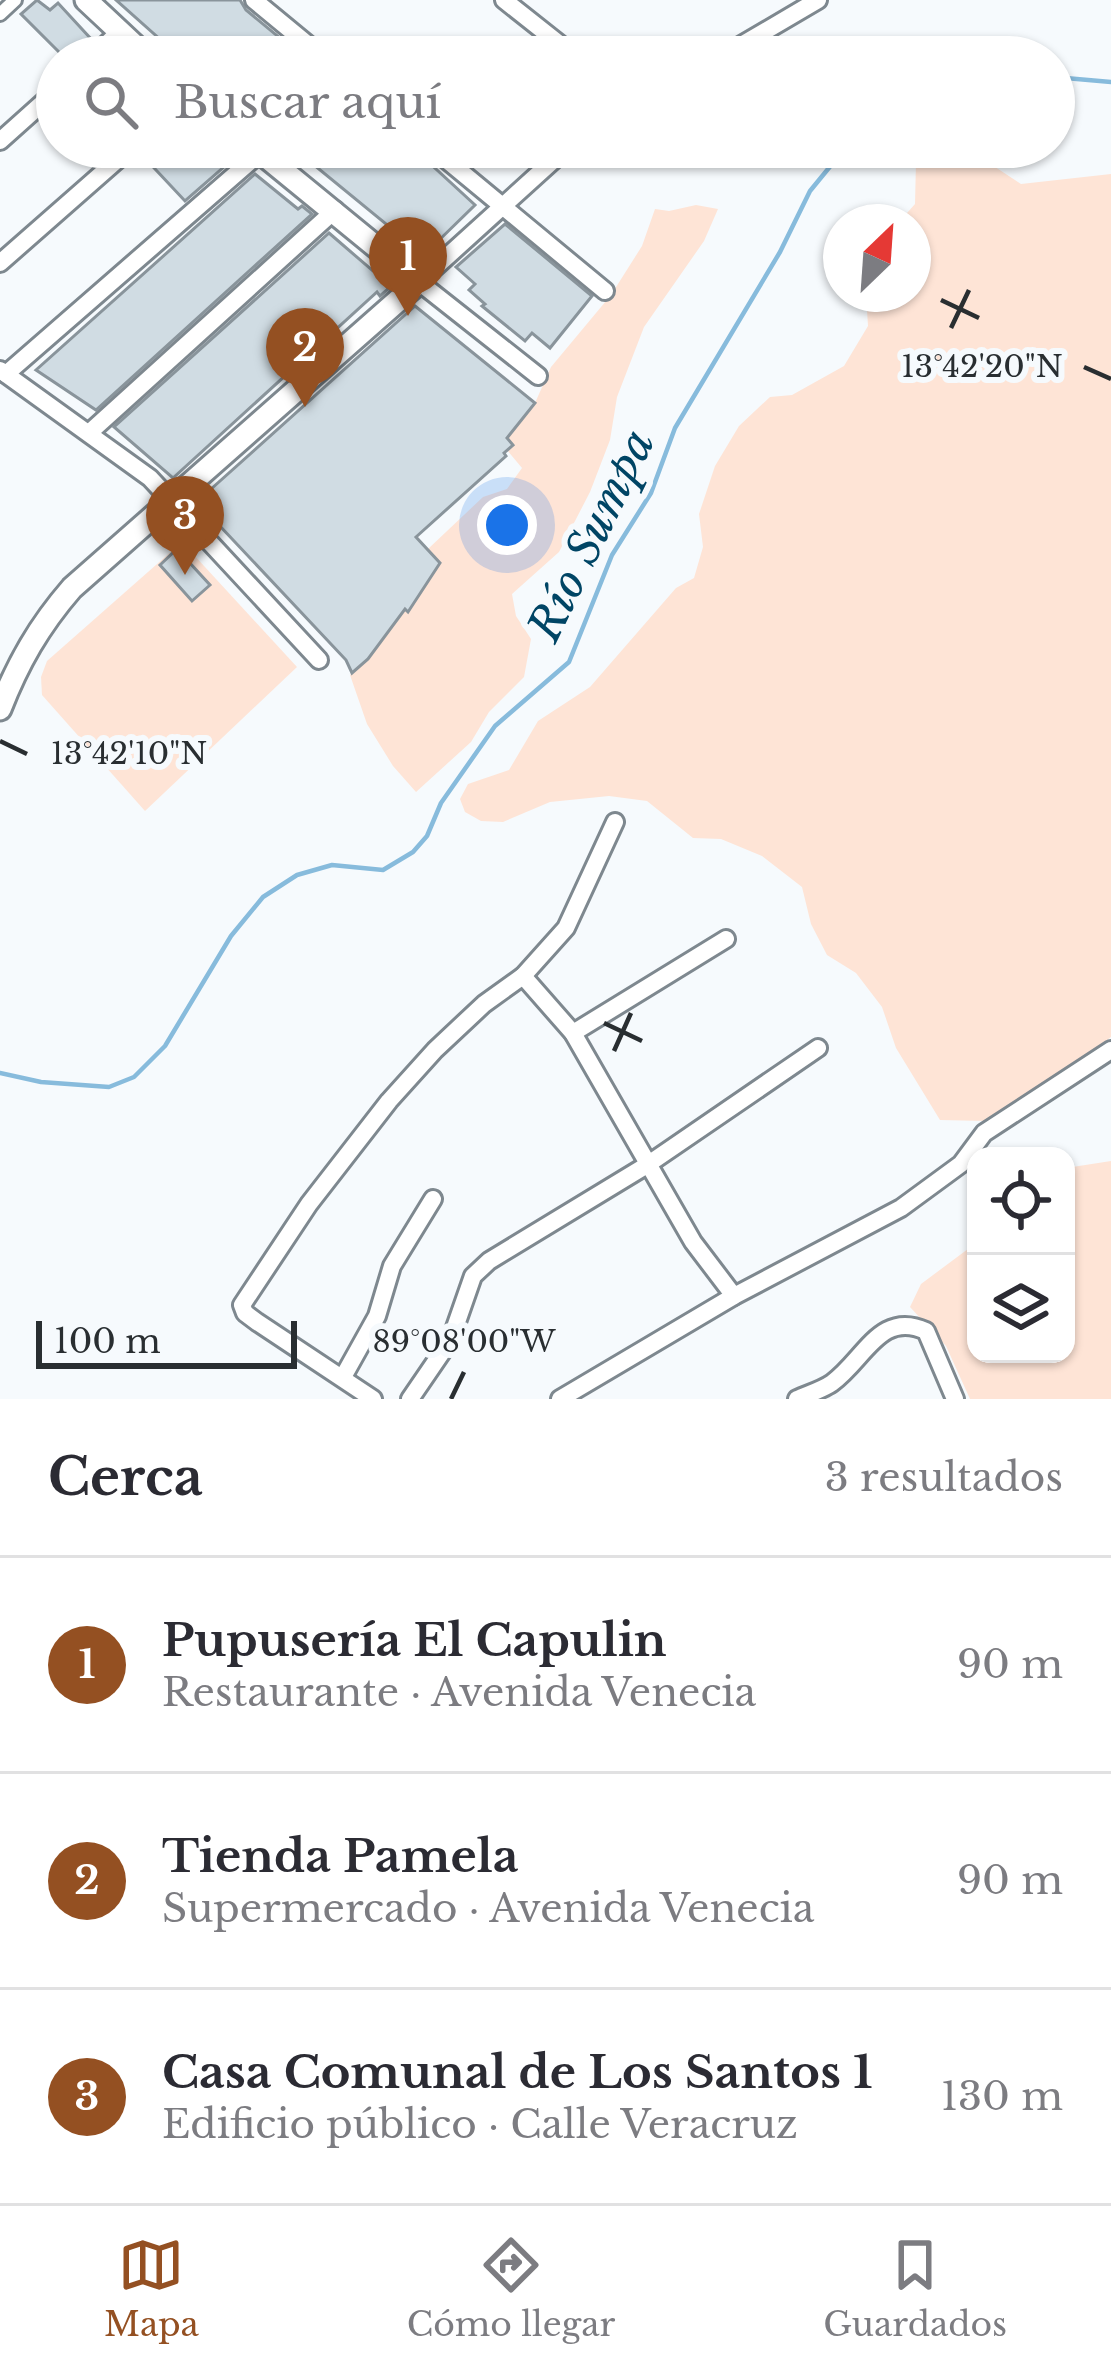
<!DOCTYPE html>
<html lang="es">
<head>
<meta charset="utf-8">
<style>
	body { margin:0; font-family:"Libre Baskerville",serif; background:#f2f2f3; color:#2b2b33 }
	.controls { position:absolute; right:36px; bottom:36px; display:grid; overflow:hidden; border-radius:24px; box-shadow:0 3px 9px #0004 }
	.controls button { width:108px; height:108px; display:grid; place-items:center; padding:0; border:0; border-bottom:3px solid #e1e1e2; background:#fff; color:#2b2b33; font:60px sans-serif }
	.compass { position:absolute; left:823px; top:204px; width:108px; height:108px; border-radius:50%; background:#fff; box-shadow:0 3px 9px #0004; rotate:25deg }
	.scale { position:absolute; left:36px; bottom:30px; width:261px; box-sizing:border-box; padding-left:12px; border:6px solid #292e31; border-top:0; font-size:33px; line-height:42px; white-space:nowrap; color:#292e31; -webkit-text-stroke:9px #f6fafd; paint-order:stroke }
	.you { position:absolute; left:507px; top:525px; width:42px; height:42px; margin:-30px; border:9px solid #fff; border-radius:50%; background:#1a73e8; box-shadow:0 0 0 18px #1a73e833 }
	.badge { display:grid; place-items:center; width:78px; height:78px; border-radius:50%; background:#945022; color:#fff; font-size:39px; font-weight:700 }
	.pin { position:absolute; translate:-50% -99px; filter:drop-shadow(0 3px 6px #0008) }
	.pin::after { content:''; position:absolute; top:63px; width:42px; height:36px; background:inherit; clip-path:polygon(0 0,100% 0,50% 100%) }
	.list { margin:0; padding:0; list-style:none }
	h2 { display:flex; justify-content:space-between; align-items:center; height:156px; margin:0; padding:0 48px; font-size:51px }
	h2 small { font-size:39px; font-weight:400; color:#7c7c81 }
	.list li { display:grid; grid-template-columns:78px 1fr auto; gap:36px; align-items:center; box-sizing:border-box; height:216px; padding:0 48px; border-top:3px solid #e1e1e2 }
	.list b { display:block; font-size:45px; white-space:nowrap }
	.list p { margin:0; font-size:39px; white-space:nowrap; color:#7c7c81 }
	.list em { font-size:39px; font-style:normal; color:#7c7c81 }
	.icon { flex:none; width:66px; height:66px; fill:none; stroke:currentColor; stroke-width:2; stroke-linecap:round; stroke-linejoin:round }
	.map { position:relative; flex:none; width:1111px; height:1399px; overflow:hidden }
	.search { position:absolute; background:#fff; box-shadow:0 3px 9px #0004; left:36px; right:36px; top:36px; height:132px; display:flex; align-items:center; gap:30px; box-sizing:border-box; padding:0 42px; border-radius:66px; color:#7c7c81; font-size:45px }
	.sheet { height:804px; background:#fff }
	nav { display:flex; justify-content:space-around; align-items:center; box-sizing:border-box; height:168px; border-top:3px solid #e1e1e2; background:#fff; font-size:33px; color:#7c7c81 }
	nav a { display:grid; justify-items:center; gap:6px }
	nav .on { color:#945022 }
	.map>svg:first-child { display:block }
	.green { fill:#fee4d6 }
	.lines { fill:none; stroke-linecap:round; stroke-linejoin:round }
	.stream { stroke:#87bbdc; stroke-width:4.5 }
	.building { fill:#d0dce3; stroke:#89949b; stroke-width:3 }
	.pedestrian-casing { stroke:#7e888f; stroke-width:18 }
	.minor-casing { stroke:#7e888f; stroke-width:22 }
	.tertiary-casing { stroke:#7e888f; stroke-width:27 }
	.pedestrian { stroke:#fff; stroke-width:12 }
	.minor { stroke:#fff; stroke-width:16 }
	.tertiary { stroke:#fff; stroke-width:21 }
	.ticks { fill:none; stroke:#292e31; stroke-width:4.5 }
	.labels { text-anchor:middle; stroke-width:12; stroke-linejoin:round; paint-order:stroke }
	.water-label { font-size:45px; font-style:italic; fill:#004565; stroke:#f6fafd }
	.ticks-label { font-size:30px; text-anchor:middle; fill:#292e31; stroke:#f6fafd; stroke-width:12; stroke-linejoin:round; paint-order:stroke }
</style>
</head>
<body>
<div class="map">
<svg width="1111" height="1399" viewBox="0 0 1111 1399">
	<rect width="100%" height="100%" fill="#f6fafd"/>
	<g class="green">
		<polygon points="942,150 989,163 1021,184 1111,174 1111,1037 1071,1068 986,1121 940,1120 896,1048 882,1007 856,973 827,955 811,924 802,887 762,856 721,839 693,838 647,801 609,796 550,802 503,822 481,821 465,812 460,799 468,784 509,770 538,721 590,687 676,588 694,578 703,547 699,514 715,466 739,426 770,397 792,395 844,366 868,326 866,294 913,294 913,222 899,222 915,204 916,162"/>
		<polygon points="696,205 718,209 704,241 644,327 617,397 610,440 590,492 559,552 512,594 516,616 531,639 524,677 489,712 471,742 416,792 393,766 367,724 350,675 368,659 405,609 409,611 419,597 417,593 440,564 428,549 483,497 507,489 522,468 507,450 507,438 535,403 551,367 611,295 642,246 655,209 669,211"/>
		<polygon points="182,542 297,667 145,811 42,695 41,677 47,661"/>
		<polygon points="1111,1161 1111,1399 970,1399 946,1346 910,1307 921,1284 976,1243 976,1354 1066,1354 1066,1168"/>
	</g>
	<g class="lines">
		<g class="stream">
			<polyline points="1054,77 1111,82"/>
			<polyline points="0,1073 41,1082 109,1087 134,1077 165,1046 231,936 263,897 297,875 332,865 383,870 413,852 427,836 441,803 495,726 569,662 612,555 651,493 675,428 780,252 810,191 846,147"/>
		</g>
	</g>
	<g class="building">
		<polygon points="37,0 50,10 58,3 92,40 81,57 64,57 21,14"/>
		<polygon points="116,0 240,0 246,10 303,57 180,57"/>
		<polygon points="144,147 205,147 224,167 185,201 142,155"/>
		<polygon points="292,147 418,147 423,157 475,205 432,247 422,237 414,247"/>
		<polygon points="255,174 298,209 302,206 312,214 96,410 36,370"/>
		<polygon points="505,224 592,296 550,348 532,333 525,341 482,306 485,304 469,290 475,284 456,267"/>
		<polygon points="329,233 373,271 381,273 388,289 380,296 377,292 173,478 114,427"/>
		<polygon points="415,306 535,403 507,438 513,445 504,453 506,456 416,537 440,563 408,612 405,609 368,659 352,673 346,660 202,507 201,498"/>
		<polygon points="177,549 210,585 192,601 160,565"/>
	</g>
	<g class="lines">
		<defs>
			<polyline id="pedestrian" points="0,14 15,0"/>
			<g id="minor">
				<polyline points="254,0 323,57"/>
				<polyline points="504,0 576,57"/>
				<polyline points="93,57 118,33"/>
				<polyline points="721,57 818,0"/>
				<polyline points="0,141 57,90"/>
				<polyline points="431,147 605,291"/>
				<polyline points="0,263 132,147"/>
				<polyline points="0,370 150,478 319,660"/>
				<polyline points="6,374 261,152"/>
				<polyline points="538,376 419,282 568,147"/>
				<polyline points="89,433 335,210"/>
				<polyline points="523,976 573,1033 693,1242 734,1296"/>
				<polyline points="573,1033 726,939"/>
				<polyline points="343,1377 377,1316 392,1266 433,1199"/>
				<polyline points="373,1399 257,1322 245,1313 242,1305 309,1204 389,1101 435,1050 484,1004 523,976 566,928 615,822"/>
				<polyline points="410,1399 451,1339 473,1276 489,1261 647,1165 818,1048"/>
				<polyline points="560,1399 734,1296 901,1208 961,1164 984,1133 1111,1050"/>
				<path d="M797 1399C808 1394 822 1390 832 1383 865 1359 880 1310 926 1331L955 1399"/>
			</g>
			<g id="tertiary">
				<polyline points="86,0 147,57"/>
				<path d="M0 709C18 663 39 626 72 588L419 282 254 147"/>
			</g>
		</defs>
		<use href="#pedestrian" class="pedestrian-casing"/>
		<use href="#minor" class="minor-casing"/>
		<use href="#tertiary" class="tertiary-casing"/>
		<use href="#pedestrian" class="pedestrian"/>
		<use href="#minor" class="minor"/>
		<use href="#tertiary" class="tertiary"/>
	</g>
	<path class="ticks" d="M941 300 979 318M951 328 969 290M1084 367 1111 379M0 741 27 754M604 1023 642 1041M614 1051 631 1013M451 1399 464 1372"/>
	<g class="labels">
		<g class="water-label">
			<text transform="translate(591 535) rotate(-64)" y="16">Río Sumpa</text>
		</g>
	</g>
	<g class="ticks-label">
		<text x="982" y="377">13°42'20"N</text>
		<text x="129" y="764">13°42'10"N</text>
		<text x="464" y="1352">89°08'00"W</text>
	</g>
</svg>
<div class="controls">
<button><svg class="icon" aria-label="locate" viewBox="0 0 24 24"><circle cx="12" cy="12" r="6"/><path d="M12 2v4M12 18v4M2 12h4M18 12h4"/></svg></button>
<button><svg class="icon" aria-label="layers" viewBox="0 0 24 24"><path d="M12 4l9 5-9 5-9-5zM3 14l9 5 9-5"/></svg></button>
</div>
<svg class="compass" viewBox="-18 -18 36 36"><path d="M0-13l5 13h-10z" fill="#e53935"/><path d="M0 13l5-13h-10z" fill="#7c7c81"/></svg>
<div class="scale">100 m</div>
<div class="you"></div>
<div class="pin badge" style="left:408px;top:316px">1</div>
<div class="pin badge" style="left:305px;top:407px">2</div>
<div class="pin badge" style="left:185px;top:575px">3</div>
<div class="search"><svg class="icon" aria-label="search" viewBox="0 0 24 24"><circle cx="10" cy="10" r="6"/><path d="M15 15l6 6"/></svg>Buscar aquí</div>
</div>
<section class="sheet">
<h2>Cerca<small>3 resultados</small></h2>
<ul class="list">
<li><span class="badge">1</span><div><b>Pupusería El Capulin</b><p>Restaurante · Avenida Venecia</p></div><em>90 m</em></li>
<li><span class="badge">2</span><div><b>Tienda Pamela</b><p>Supermercado · Avenida Venecia</p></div><em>90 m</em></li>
<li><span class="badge">3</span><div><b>Casa Comunal de Los Santos 1</b><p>Edificio público · Calle Veracruz</p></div><em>130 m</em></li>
</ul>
</section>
<nav>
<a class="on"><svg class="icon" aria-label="map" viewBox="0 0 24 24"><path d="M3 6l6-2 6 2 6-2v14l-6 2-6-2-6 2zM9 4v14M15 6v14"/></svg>Mapa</a>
<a><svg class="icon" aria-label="directions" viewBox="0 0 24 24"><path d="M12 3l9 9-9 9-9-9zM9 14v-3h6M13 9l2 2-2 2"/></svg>Cómo llegar</a>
<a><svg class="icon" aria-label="saved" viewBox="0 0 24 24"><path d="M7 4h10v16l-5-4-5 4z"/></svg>Guardados</a>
</nav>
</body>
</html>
